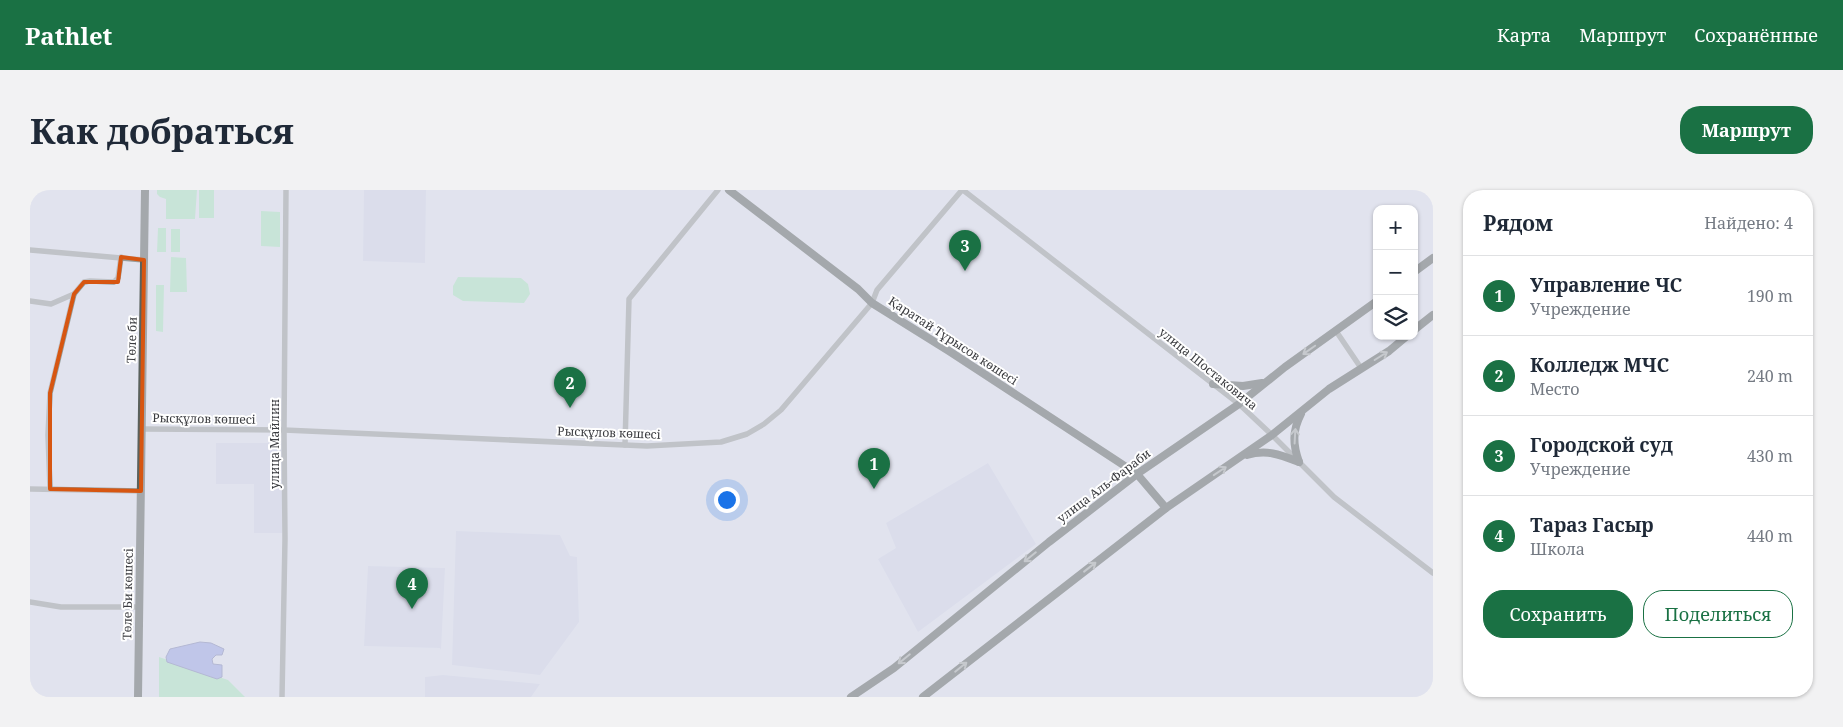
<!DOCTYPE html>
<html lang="ru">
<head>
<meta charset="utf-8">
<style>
	body { margin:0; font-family:"Noto Serif",serif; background:#f2f2f3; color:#1f2937 }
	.controls { position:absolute; right:15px; top:15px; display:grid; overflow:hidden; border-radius:10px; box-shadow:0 1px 4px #0004 }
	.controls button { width:45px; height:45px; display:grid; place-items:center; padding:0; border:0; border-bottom:1px solid #e0e1e3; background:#fff; color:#1f2937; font:25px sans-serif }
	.you { position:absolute; left:696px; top:309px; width:18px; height:18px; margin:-12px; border:4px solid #fff; border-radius:50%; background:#1a73e8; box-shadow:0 0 0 8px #1a73e833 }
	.badge { display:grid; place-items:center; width:32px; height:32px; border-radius:50%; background:#1a7144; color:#fff; font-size:16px; font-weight:700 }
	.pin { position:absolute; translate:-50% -41px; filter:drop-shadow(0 1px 2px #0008) }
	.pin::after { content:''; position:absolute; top:26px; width:18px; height:15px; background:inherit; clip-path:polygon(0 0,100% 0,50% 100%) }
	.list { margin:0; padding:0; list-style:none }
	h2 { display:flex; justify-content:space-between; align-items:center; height:65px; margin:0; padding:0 20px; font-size:21px }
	h2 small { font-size:16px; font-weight:400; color:#747a83 }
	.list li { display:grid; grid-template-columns:32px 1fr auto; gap:15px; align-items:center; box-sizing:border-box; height:80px; padding:0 20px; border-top:1px solid #e0e1e3 }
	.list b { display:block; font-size:19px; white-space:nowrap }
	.list p { margin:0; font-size:16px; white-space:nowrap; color:#747a83 }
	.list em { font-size:16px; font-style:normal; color:#747a83 }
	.actions { display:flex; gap:10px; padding:15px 20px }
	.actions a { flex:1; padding:11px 0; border:1px solid #1a7144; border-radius:20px; text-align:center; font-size:18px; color:#1a7144 }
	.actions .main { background:#1a7144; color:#fff }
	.icon { flex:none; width:28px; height:28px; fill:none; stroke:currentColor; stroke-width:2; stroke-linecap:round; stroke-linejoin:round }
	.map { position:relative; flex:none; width:1403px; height:507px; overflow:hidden; border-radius:20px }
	header { display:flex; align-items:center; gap:30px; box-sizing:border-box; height:70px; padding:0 25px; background:#1a7144; color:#fff }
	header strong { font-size:24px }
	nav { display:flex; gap:28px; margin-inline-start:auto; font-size:18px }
	.intro { display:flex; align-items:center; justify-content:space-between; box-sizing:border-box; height:120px; padding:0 30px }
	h1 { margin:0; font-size:35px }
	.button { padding:12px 22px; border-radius:20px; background:#1a7144; color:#fff; font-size:18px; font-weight:700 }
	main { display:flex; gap:30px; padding:0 30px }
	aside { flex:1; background:#fff; border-radius:20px; box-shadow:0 1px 4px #0004 }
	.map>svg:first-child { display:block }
	.built { fill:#d2d6e7 }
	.green { fill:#a9e5bd }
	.water { fill:#98a2e3; stroke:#7c83b2 }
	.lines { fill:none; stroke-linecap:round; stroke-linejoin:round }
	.minor { stroke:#989c99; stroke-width:5.5 }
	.major { stroke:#5a615c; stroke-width:8 }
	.oneway { stroke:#a4a8a5 }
	.marked { fill:none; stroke:#d75611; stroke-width:4; stroke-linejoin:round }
	.labels { text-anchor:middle; stroke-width:4; stroke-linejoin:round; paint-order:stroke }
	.street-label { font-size:12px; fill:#3a3b3f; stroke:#fff }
</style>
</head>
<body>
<header>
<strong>Pathlet</strong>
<nav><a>Карта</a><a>Маршрут</a><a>Сохранённые</a></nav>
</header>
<div class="intro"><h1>Как добраться</h1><a class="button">Маршрут</a></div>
<main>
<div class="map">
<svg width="1403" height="507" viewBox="0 0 1403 507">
	<rect width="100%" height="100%" fill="#e1e3ee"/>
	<g class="built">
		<polygon points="334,0 396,0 395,73 333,71"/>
		<polygon points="186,253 252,253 252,343 224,343 224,294 186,294"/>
		<polygon points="958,273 1006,354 888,442 848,369 866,358 856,333"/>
		<polygon points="426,341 530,345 540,366 547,367 549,432 510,485 422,475"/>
		<polygon points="338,376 415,378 411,460 410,458 334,456"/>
		<polygon points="413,485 510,494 501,507 395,507 395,487"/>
	</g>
	<g class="green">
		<polygon points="127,0 167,0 165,29 136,29 136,9 130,7 127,4"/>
		<rect x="169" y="0" width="15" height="28"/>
		<polygon points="231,21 250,22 250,57 231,56"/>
		<polygon points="128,38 136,38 136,62 127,62"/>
		<rect x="141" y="39" width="9" height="23"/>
		<polygon points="141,67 156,68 157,102 140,102"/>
		<polygon points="428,87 491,88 498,94 500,104 494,113 433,111 423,105 423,96"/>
		<polygon points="126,95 134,95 133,142 126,141"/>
		<polygon points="129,467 198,490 215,507 129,507"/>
	</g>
	<polygon class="water" points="170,452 181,453 194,459 192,465 186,465 182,469 183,474 192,475 192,487 187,489 137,472 136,467 140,459"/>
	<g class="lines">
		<g class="minor">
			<polyline points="933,0 1209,214 1242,245 1304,307 1403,383"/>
			<polyline points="0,60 114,70"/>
			<polyline points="0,111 21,114 44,104 54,92 60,91 84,92 88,88 91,67"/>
			<polyline points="1306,141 1331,178"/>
			<polyline points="112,239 254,240 617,256 691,252 717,244 734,234 751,220 842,113 847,100 932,0"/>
			<polyline points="595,255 599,109 688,0"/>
			<polyline points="0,299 111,301"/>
			<polyline points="20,299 18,245 20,203 44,104"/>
			<polyline points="0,412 31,417 109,417"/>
			<polyline points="252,507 255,349 254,240 256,0"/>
		</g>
		<g class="major">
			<polyline points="699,0 828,99 842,113 919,161 1107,284 1136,318"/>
			<polyline points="1384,82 1403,68"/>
			<polyline points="1384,140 1403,125"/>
			<polyline points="1183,194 1213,196 1232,193"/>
			<path d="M1217 265C1237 259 1251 265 1269 272"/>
			<path d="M1269 272C1263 255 1262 241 1271 224"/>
			<polyline points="108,507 115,0"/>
			<polyline points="821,507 864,478 1019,352 1107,284 1209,214 1255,177 1347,111"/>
			<polyline points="893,507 1136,318 1242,245 1299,199 1359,161 1377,146"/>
		</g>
	</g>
	<defs><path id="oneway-shaft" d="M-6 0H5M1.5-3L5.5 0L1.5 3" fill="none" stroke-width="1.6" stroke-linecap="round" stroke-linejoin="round" transform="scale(1.25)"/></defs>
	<g class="oneway">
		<use href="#oneway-shaft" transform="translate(1279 160) rotate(145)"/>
		<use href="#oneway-shaft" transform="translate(1351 166) rotate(-32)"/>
		<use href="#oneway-shaft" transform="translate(1265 246) rotate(-87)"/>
		<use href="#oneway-shaft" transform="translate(1190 281) rotate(-34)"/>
		<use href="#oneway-shaft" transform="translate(1000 367) rotate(141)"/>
		<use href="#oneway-shaft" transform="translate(1060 377) rotate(-38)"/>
		<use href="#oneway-shaft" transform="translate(874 469) rotate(141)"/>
		<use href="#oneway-shaft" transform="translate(931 477) rotate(-39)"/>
	</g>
	<path d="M0 0H1403V507H0ZM91 67 114 70 111 301 20 299V203L44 104 54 92H88Z" fill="#e1e3ee" fill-opacity=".55" fill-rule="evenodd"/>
	<path class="marked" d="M91 67 114 70 111 301 20 299V203L44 104 54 92H88Z"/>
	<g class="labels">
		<g class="street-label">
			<text transform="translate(102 150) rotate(-88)" y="4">Төле би</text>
			<text transform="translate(923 151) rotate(33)" y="4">Қаратай Тұрысов көшесі</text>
			<text transform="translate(1178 179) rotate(39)" y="4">улица Шостаковича</text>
			<text transform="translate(174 229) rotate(1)" y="4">Рысқұлов көшесі</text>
			<text transform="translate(579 243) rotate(2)" y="4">Рысқұлов көшесі</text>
			<text transform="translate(245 254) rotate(-90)" y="4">улица Майлин</text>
			<text transform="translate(1074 296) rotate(-37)" y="4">улица Аль-Фараби</text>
			<text transform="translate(98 404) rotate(-89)" y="4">Төле Би көшесі</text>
		</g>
	</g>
</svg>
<div class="controls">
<button>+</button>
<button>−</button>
<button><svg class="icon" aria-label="layers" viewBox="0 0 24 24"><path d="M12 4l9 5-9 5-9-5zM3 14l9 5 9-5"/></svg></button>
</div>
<div class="you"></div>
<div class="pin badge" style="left:844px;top:299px">1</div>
<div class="pin badge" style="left:540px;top:218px">2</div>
<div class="pin badge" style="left:935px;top:81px">3</div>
<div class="pin badge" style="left:382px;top:419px">4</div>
</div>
<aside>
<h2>Рядом<small>Найдено: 4</small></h2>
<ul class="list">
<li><span class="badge">1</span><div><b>Управление ЧС</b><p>Учреждение</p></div><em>190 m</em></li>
<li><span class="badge">2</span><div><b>Колледж МЧС</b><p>Место</p></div><em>240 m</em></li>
<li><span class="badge">3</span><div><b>Городской суд</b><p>Учреждение</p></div><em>430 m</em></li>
<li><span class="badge">4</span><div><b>Тараз Гасыр</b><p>Школа</p></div><em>440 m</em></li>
</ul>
<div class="actions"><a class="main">Сохранить</a><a>Поделиться</a></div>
</aside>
</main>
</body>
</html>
